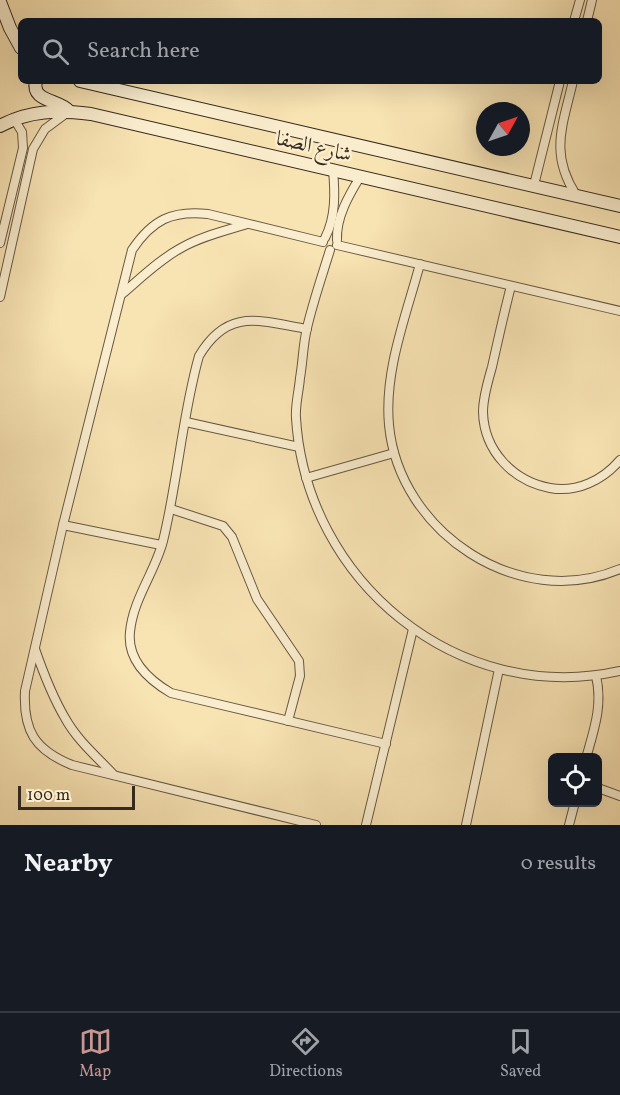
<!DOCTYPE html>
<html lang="en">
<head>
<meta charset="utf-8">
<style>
	body { margin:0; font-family:Vollkorn,Amiri,serif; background:#20242c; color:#f1f3f6 }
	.controls { position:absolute; right:18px; bottom:18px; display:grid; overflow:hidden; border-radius:9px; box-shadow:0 6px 24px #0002 }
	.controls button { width:54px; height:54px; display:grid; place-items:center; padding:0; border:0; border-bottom:2px solid #363941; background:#171b24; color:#f1f3f6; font:30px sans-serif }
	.compass { position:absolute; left:476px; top:102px; width:54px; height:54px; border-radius:50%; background:#171b24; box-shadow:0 6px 24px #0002; rotate:50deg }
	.scale { position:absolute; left:18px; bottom:15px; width:117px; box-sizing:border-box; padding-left:6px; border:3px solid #362a1e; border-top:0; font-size:16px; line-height:21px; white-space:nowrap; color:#362a1e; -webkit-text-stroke:4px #faedce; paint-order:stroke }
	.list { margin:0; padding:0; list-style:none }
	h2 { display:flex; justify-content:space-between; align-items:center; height:78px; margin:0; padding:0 24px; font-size:26px }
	h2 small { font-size:20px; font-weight:400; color:#9ea1a6 }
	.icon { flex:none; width:33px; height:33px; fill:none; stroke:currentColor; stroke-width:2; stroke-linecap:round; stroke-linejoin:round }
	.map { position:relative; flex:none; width:620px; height:825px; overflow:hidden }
	.search { position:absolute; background:#171b24; box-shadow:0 6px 24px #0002; left:18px; right:18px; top:18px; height:66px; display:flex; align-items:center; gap:15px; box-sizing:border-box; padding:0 21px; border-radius:9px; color:#9ea1a6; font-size:22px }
	.sheet { height:186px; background:#171b24 }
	nav { display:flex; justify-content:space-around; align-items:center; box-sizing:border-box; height:84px; border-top:2px solid #363941; background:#171b24; font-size:16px; color:#9ea1a6 }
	nav a { display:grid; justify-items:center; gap:3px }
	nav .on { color:#c59692 }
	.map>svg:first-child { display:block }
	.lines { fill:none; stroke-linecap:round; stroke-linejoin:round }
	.street-casing { stroke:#665843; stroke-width:10 }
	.secondary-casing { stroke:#362a1e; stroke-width:14 }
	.street { stroke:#faedce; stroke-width:8 }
	.secondary { stroke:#faedce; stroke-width:12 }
	.labels { text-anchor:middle; stroke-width:5; stroke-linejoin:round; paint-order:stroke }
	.street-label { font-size:21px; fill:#362a1e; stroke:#faedce }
</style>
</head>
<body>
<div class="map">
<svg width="620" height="825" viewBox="0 0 620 825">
	<rect width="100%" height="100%" fill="#f8e3b3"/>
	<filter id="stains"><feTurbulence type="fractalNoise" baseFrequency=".00333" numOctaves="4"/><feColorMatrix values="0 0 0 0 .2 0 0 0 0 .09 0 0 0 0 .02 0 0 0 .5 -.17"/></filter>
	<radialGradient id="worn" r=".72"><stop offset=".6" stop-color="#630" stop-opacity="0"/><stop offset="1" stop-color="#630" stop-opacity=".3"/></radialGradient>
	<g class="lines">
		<defs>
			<g id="street">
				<polyline points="574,21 580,0"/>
				<polyline points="587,21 592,0"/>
				<path d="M573 81C563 125 549 153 576 195"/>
				<polyline points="534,185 560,81"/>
				<path d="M325 238C336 217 335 192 333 170"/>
				<path d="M337 240C336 217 349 195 360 177"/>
				<polyline points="0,243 23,148 22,132 14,119"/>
				<polyline points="337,245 620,311"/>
				<path d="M330 250C322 276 313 302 307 328 303 344 303 361 300 378 299 391 295 405 296 418 306 581 458 707 620 671"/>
				<path d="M420 264C406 316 384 371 389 425 399 532 518 612 620 569"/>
				<path d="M511 286C504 313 498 340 492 367 488 381 483 397 483 412 484 451 513 481 550 488 577 493 603 480 620 460"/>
				<path d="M122 294C141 278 159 260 181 248 202 236 225 231 247 224"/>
				<polyline points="0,297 33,149 45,129 68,112"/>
				<path d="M307 329C260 321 228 307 199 356 182 416 178 480 163 541 155 572 133 599 130 632 127 660 149 680 171 693L386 744"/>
				<polyline points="186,422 299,447"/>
				<polyline points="306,478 394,453"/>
				<polyline points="171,509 223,526 232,537 257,599 299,661 300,676 288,721"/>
				<polyline points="63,525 161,545"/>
				<path d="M35 649C43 672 52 696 65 718 77 740 97 757 114 775"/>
				<path d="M586 758C594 730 603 705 596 676"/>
				<polyline points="598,788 620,796"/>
				<path d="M316 825 72 765C35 750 23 731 25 691L63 525 132 250C152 220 172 210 208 214L323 242"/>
				<polyline points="366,825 413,629"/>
				<polyline points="466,825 499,669"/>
				<polyline points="569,825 575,802"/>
			</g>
			<g id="secondary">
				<polyline points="0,2 10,28 21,48"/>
				<path d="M36 81C31 102 58 99 69 111"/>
				<polyline points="80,81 620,206"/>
				<path d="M0 126C30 110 57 110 91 114L620 237"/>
			</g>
		</defs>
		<use href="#street" class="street-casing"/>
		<use href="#secondary" class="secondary-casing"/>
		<use href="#street" class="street"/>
		<use href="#secondary" class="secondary"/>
	</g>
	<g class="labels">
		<g class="street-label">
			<text transform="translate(314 146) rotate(13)" y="7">شارع الصفا</text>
		</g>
	</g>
	<rect width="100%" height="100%" filter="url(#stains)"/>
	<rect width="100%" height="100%" fill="url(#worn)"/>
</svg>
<div class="controls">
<button><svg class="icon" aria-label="locate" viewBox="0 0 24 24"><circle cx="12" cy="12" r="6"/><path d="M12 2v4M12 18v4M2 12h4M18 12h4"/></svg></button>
</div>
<svg class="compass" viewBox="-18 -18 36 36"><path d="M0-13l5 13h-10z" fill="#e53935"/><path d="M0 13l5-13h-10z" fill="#9ea1a6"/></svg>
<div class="scale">100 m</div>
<div class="search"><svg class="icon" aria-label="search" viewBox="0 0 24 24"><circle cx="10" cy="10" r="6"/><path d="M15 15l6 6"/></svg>Search here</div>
</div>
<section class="sheet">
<h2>Nearby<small>0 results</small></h2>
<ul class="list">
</ul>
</section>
<nav>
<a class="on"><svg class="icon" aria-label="map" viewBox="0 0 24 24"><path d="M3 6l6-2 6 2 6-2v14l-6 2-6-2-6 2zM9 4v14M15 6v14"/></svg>Map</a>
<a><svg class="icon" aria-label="directions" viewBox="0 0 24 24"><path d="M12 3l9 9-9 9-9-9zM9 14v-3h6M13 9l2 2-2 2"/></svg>Directions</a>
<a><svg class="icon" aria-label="saved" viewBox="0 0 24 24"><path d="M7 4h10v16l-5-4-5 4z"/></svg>Saved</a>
</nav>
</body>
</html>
